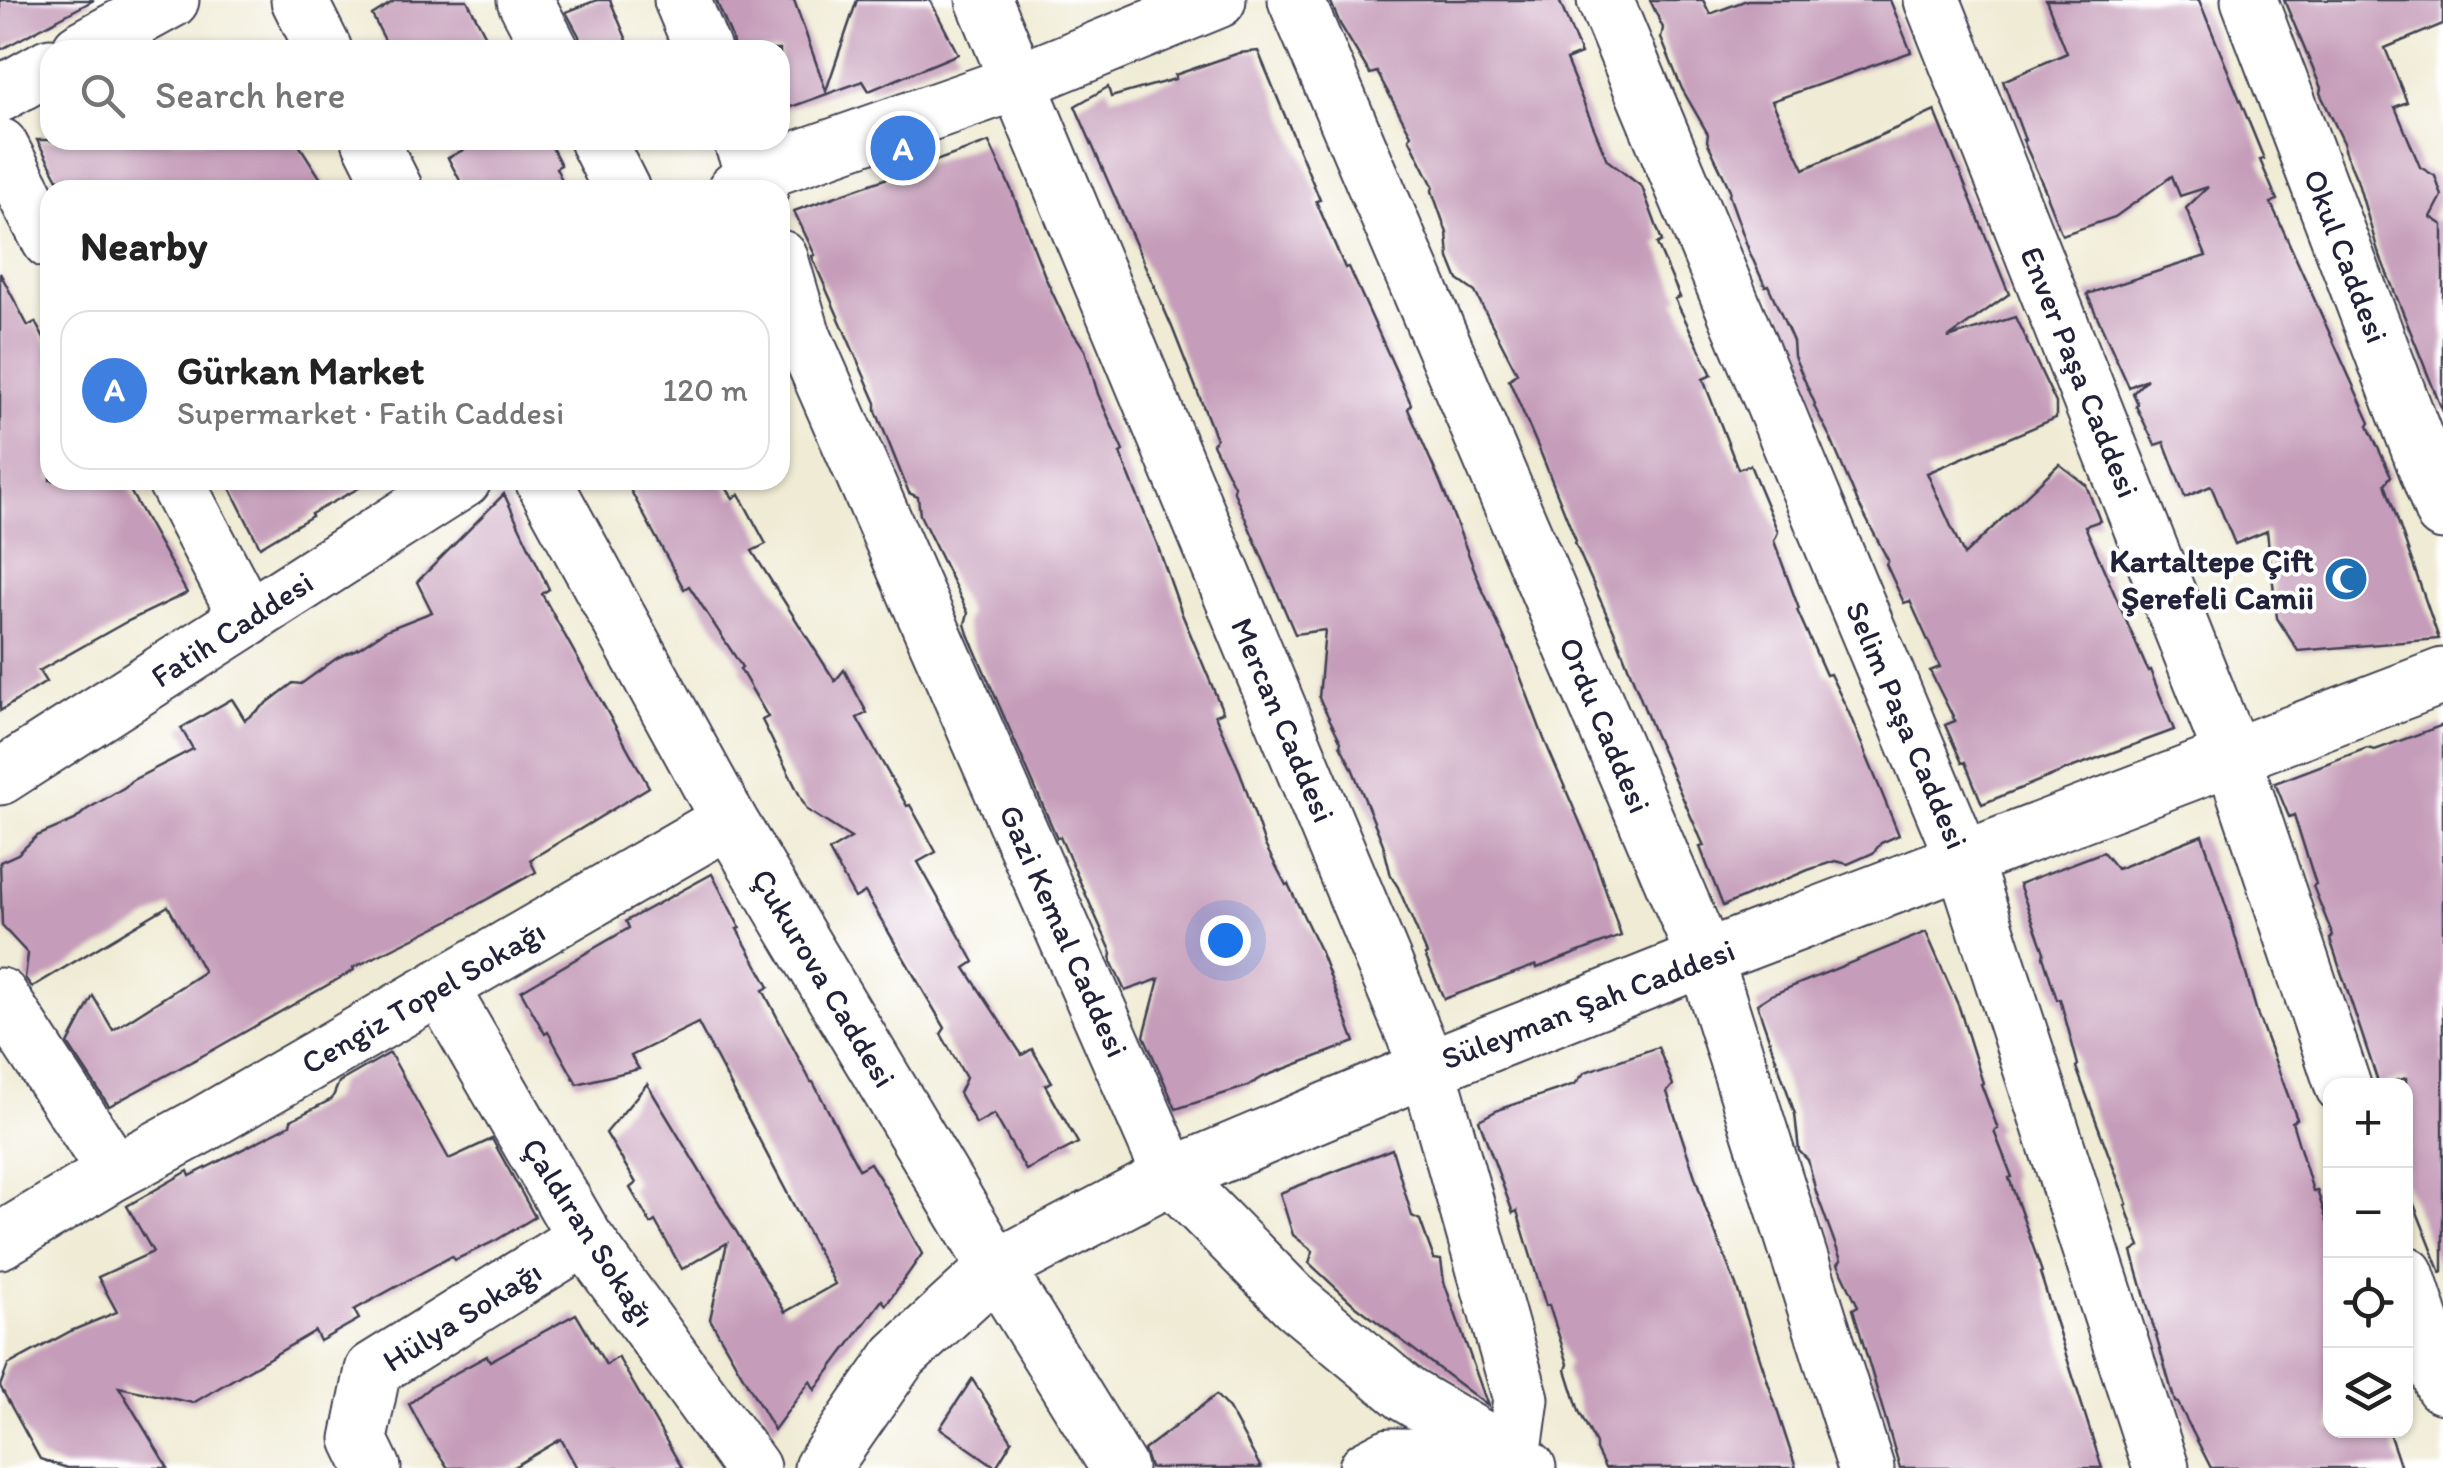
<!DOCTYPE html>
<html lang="en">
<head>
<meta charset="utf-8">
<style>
	body { margin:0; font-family:Itim,sans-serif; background:#f2f2f2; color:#222 }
	.controls { position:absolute; right:30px; bottom:30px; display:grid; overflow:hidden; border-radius:20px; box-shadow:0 2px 8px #0004 }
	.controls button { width:90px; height:90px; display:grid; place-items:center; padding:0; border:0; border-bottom:2px solid #e0e0e0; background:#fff; color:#222; font:50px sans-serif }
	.you { position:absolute; left:1225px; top:940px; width:35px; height:35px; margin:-25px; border:8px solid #fff; border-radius:50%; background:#1a73e8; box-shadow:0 0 0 15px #1a73e833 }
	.badge { display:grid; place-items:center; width:65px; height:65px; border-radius:50%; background:#1f6fb2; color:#fff; font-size:32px; font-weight:700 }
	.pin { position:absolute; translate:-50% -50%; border:5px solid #fff; box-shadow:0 2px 10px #0006 }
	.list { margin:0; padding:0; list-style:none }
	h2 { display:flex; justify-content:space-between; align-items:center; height:130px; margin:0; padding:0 40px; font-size:42px }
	h2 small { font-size:32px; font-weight:400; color:#767676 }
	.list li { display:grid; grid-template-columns:65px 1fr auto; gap:30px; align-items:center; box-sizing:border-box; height:160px; margin:0 20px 20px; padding:0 20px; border:2px solid #e0e0e0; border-radius:30px }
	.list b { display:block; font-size:38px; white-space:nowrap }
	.list p { margin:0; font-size:32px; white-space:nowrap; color:#767676 }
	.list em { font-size:32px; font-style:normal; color:#767676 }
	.icon { flex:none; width:55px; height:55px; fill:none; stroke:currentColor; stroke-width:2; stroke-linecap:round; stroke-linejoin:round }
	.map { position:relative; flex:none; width:2443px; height:1468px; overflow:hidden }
	.search { position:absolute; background:#fff; box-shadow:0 2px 8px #0004; left:40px; top:40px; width:750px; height:110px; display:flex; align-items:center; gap:25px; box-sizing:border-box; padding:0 35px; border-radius:30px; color:#767676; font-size:38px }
	.panel { position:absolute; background:#fff; box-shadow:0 2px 8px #0004; left:40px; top:180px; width:750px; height:310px; border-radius:30px }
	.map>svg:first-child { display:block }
	.building { fill:#c59cb9 }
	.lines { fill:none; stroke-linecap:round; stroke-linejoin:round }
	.minor-casing { stroke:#414052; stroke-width:59 }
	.tertiary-casing { stroke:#414052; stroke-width:59 }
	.minor { stroke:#fff; stroke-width:55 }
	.tertiary { stroke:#fff; stroke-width:55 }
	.labels { text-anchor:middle; stroke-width:8; stroke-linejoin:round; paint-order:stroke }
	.street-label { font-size:32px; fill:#22223b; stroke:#fff }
	.poi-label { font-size:32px; font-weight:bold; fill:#22223b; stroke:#fff; text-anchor:end }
</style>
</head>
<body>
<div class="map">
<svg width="2443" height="1468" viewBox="0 0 2443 1468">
	<rect width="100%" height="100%" fill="#fff"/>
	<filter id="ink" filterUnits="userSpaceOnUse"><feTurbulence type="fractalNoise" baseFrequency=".01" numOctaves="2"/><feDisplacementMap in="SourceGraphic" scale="20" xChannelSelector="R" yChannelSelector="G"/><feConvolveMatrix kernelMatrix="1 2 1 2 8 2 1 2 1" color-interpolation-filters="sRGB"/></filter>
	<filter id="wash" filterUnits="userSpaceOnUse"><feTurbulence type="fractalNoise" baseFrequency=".0048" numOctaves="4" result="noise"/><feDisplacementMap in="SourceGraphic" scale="40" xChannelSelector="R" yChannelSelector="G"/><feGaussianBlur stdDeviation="2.25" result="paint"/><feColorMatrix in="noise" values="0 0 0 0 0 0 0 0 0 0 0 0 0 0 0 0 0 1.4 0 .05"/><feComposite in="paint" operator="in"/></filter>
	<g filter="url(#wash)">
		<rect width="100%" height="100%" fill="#efebd4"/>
		<g id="blocks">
			<g class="building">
				<polygon points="0,0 94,0 0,50"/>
				<polygon points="396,0 467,0 493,50 390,50 372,15"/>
				<polygon points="597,0 610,0 631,50 582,50 579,36 566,12"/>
				<polygon points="716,0 794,0 826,91 857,0 930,0 958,54 869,91 863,81 780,111 780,50 734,50 732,38"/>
				<polygon points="1330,0 1559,0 1581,54 1566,60 1607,160 1642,187 1662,241 1657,244 1680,297 1675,299 1712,375 1703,379 1738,469 1750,465 1778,532 1774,541 1799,609 1797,610 1826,675 1830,674 1849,713 1899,835 1881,843 1873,853 1848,864 1835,861 1808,870 1723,906 1700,847 1704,846 1654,733 1615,633 1575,543 1576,541 1542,456 1509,380 1517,373 1475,292 1458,280 1449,258 1447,233 1432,191 1433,186 1409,138 1411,135 1377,72 1370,74 1340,24"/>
				<polygon points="1650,0 1703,0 1710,14 1747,0 1890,0 1911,52 1772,101 1804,169 1935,111 2009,294 1948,338 2015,317 2056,403 2056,418 1927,473 1964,555 2059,464 2086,485 2100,521 2085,526 2148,671 2150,670 2174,730 2068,769 1982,804 1965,762 1962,763 1945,725 1955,721 1930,671 1940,667 1910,601 1904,603 1886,564 1888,560 1858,503 1830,437 1814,406 1815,404 1794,356 1793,341 1768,285 1765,286 1749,251 1729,195 1730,190 1707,141 1708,134 1682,89 1661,38 1663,28"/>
				<polygon points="2046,0 2199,0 2264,159 2260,160 2277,200 2271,203 2370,423 2368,426 2391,476 2385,484 2439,639 2298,651 2277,618 2267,531 2235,544 2211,486 2185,497 2164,442 2155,445 2136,406 2138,404 2133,393 2147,379 2129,387 2087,294 2206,256 2186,208 2208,187 2180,196 2172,176 2115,217 2062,235 2047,198 2047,194 2023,140 2025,140 2003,81 2067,53"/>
				<polygon points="2284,0 2443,0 2443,24 2385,48 2407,102 2395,107 2420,167 2435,176 2442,196 2431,217 2443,225 2443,412 2378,251 2357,180 2344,150 2344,143 2320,93 2321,88"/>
				<polygon points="1258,51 1320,200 1316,201 1345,268 1349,267 1411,404 1408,409 1441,484 1480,584 1513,657 1544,739 1593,853 1621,936 1537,968 1536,965 1444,999 1425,955 1427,954 1398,887 1391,876 1383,844 1352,768 1340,745 1341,742 1319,698 1325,630 1295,634 1234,492 1234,486 1213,444 1216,439 1172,327 1075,106 1108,87 1111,97 1175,79 1175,75 1239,53"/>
				<polygon points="37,140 296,140 328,190 64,190"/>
				<polygon points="482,140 548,140 561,165 556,168 567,190 465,190 448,158"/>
				<polygon points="989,142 1011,189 1046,279 1066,322 1085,350 1098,394 1123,451 1120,453 1157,544 1182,614 1223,712 1215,715 1240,772 1265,845 1286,885 1288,884 1320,950 1355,1042 1263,1077 1248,1086 1176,1109 1144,1036 1159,979 1125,991 1111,961 1112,953 1060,837 1057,838 968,634 965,624 968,613 920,515 918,497 909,493 876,411 876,403 813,259 812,256 815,255 794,211"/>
				<polygon points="0,273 28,326 35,322 50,350 50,480 124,480 187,593 126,622 39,671 46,682 0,711"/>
				<polygon points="226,480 374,480 311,514 312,516 260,547"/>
				<polygon points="625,480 721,480 733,498 739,494 766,544 752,551 835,681 844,670 867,713 857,718 907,806 910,805 936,852 918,862 974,962 965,968 1022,1055 1032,1049 1052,1082 1045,1085 1078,1143 1026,1170 994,1114 976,1124 959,1093 966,1078 941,1034 945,1028 865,892 855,898 829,851 851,838 807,810 762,720 768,717 740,669 742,667 689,586 684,589"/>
				<polygon points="504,494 549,589 542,594 649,787 530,860 536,872 450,920 353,968 354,970 213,1050 109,1106 68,1044 93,996 113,1030 204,972 168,906 32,987 25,978 28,954 2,926 0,862 18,854 37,836 75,820 86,810 125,787 131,781 193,749 181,728 232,699 245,720 293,683 301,684 337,658 359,648 386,630 432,612 417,582"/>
				<polygon points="2443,725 2443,1272 2441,1273 2406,1184 2406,1078 2379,1085 2330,939 2333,936 2313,886 2316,884 2294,815 2289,817 2275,783 2367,748 2375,750"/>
				<polygon points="2202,835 2230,918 2258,1016 2297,1119 2292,1122 2313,1191 2317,1190 2330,1231 2330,1430 2388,1430 2401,1468 2211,1468 2178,1403 2175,1402 2132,1252 2140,1247 2125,1205 2127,1204 2076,1067 2078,1065 2060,999 2057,1000 2043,956 2044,952 2019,884 2103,852 2117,869"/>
				<polygon points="712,874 740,928 737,929 769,987 763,990 811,1082 813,1082 859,1169 870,1163 889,1193 922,1254 886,1305 882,1300 815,1390 810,1381 774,1430 710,1319 727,1243 682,1269 655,1221 651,1224 630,1188 636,1183 606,1133 647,1084 785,1312 835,1284 698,1023 631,1056 639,1069 577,1084 548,1032 545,1034 521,991 629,928 626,921"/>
				<polygon points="1926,932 1959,1007 1983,1083 1981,1084 1998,1129 1994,1131 2012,1177 2009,1178 2042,1272 2040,1273 2102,1468 1900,1468 1853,1309 1858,1306 1838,1264 1841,1260 1816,1192 1808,1160 1799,1151 1795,1114 1757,1004 1771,995"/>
				<polygon points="1658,1047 1673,1085 1667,1092 1705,1207 1737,1288 1796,1468 1605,1468 1596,1450 1596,1444 1579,1411 1566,1370 1568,1364 1549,1305 1546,1306 1517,1211 1513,1213 1479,1120 1500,1109 1575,1084 1585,1072"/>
				<polygon points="390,1053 449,1159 492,1139 535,1217 495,1241 455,1260 452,1256 354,1310 359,1319 320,1341 315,1331 193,1403 119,1387 168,1468 67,1468 40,1459 0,1386 8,1365 71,1331 117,1312 98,1277 153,1252 127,1206 188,1171 190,1176 290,1125 291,1120 332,1099 339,1082"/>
				<polygon points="1392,1149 1412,1216 1420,1220 1434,1259 1441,1260 1444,1282 1488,1406 1351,1302 1309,1263 1313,1251 1293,1235 1280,1193"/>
				<polygon points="576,1314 606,1365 618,1357 682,1468 577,1468 561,1439 512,1468 448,1468 426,1436 409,1404 430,1387 487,1356 490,1361"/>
				<polygon points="972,1379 1012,1441 996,1467 940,1428"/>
				<polygon points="1216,1395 1229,1409 1261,1468 1150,1468 1144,1450"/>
			</g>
		</g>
	</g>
	<g filter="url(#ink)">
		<use href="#blocks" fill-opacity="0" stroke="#414052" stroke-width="2.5"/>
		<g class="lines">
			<defs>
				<g id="minor">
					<polyline points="299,0 324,50"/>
					<polyline points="525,0 551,50"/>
					<polyline points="682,0 703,50"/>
					<polyline points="984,0 1428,1068 1521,1399 1513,1457 1515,1468"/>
					<polyline points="1605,0 1963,858 2161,1468"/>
					<polyline points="1932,0 2233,758 2343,1086"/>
					<polyline points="2249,0 2443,512"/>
					<polyline points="80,50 171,0"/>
					<polyline points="0,94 50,66"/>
					<polyline points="370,140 395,190"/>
					<polyline points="597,140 622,190"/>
					<polyline points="741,140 760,190"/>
					<polyline points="0,146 50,241"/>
					<polyline points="780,258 803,336 1171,1176 1296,1303 1407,1395 1513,1457 1528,1468"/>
					<polyline points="175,480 248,619"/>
					<polyline points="543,480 729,820 996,1268 1119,1468"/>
					<polyline points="440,987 585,1238 752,1468"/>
					<polyline points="0,996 115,1172"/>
					<polyline points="0,1241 115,1172 202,1125 729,820"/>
					<polyline points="2406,1274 2443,1386"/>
					<polyline points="373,1468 359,1439 373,1370 585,1238"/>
					<polyline points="1367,1468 1390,1456 1510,1457"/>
				</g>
				<g id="tertiary">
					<polyline points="1296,0 1705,958 1866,1468"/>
					<polyline points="735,190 755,174 1018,82 1218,0"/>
					<polyline points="0,777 463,480"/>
					<polyline points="822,1468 899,1357 996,1268 1171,1176 1428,1068 1705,958 2443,676"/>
				</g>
			</defs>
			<use href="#minor" class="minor-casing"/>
			<use href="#tertiary" class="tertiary-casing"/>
			<use href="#minor" class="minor"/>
			<use href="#tertiary" class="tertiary"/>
		</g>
	</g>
	<defs>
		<symbol id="mosque-disc" viewBox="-11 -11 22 22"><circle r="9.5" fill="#1f6fb2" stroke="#fff"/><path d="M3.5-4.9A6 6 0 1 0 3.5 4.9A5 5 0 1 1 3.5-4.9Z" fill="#fff"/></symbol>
	</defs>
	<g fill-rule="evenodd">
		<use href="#mosque-disc" x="2321" y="554" width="50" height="50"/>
	</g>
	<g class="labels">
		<g class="street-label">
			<text transform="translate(2346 256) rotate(69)" y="11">Okul Caddesi</text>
			<text transform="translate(2080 372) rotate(68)" y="11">Enver Paşa Caddesi</text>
			<text transform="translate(232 629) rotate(-33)" y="11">Fatih Caddesi</text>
			<text transform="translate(1283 720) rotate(67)" y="11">Mercan Caddesi</text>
			<text transform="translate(1605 725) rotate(67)" y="11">Ordu Caddesi</text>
			<text transform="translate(1907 725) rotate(67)" y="11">Selim Paşa Caddesi</text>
			<text transform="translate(1064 931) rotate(66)" y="11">Gazi Kemal Caddesi</text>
			<text transform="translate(824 978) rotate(59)" y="11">Çukurova Caddesi</text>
			<text transform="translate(423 997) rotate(-30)" y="11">Cengiz Topel Sokağı</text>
			<text transform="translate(1588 1004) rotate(-21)" y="11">Süleyman Şah Caddesi</text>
			<text transform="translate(589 1232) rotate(57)" y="11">Çaldıran Sokağı</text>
			<text transform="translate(462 1316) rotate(-32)" y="11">Hülya Sokağı</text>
		</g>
		<g class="poi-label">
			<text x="2314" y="572">Kartaltepe Çift<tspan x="2314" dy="37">Şerefeli Camii</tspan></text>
		</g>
	</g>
</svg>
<div class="controls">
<button>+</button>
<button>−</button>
<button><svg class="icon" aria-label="locate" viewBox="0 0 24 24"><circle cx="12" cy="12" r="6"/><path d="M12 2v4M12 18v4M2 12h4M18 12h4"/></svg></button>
<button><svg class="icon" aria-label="layers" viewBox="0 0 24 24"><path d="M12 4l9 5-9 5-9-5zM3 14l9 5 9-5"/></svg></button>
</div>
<div class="you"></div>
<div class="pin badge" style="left:903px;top:148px;background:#3f7fe0">A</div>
<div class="search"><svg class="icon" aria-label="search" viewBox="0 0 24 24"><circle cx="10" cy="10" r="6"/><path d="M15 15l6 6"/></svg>Search here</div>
<section class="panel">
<h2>Nearby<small></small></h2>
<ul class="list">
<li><span class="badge" style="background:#3f7fe0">A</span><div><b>Gürkan Market</b><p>Supermarket · Fatih Caddesi</p></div><em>120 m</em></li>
</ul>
</section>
</div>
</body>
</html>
